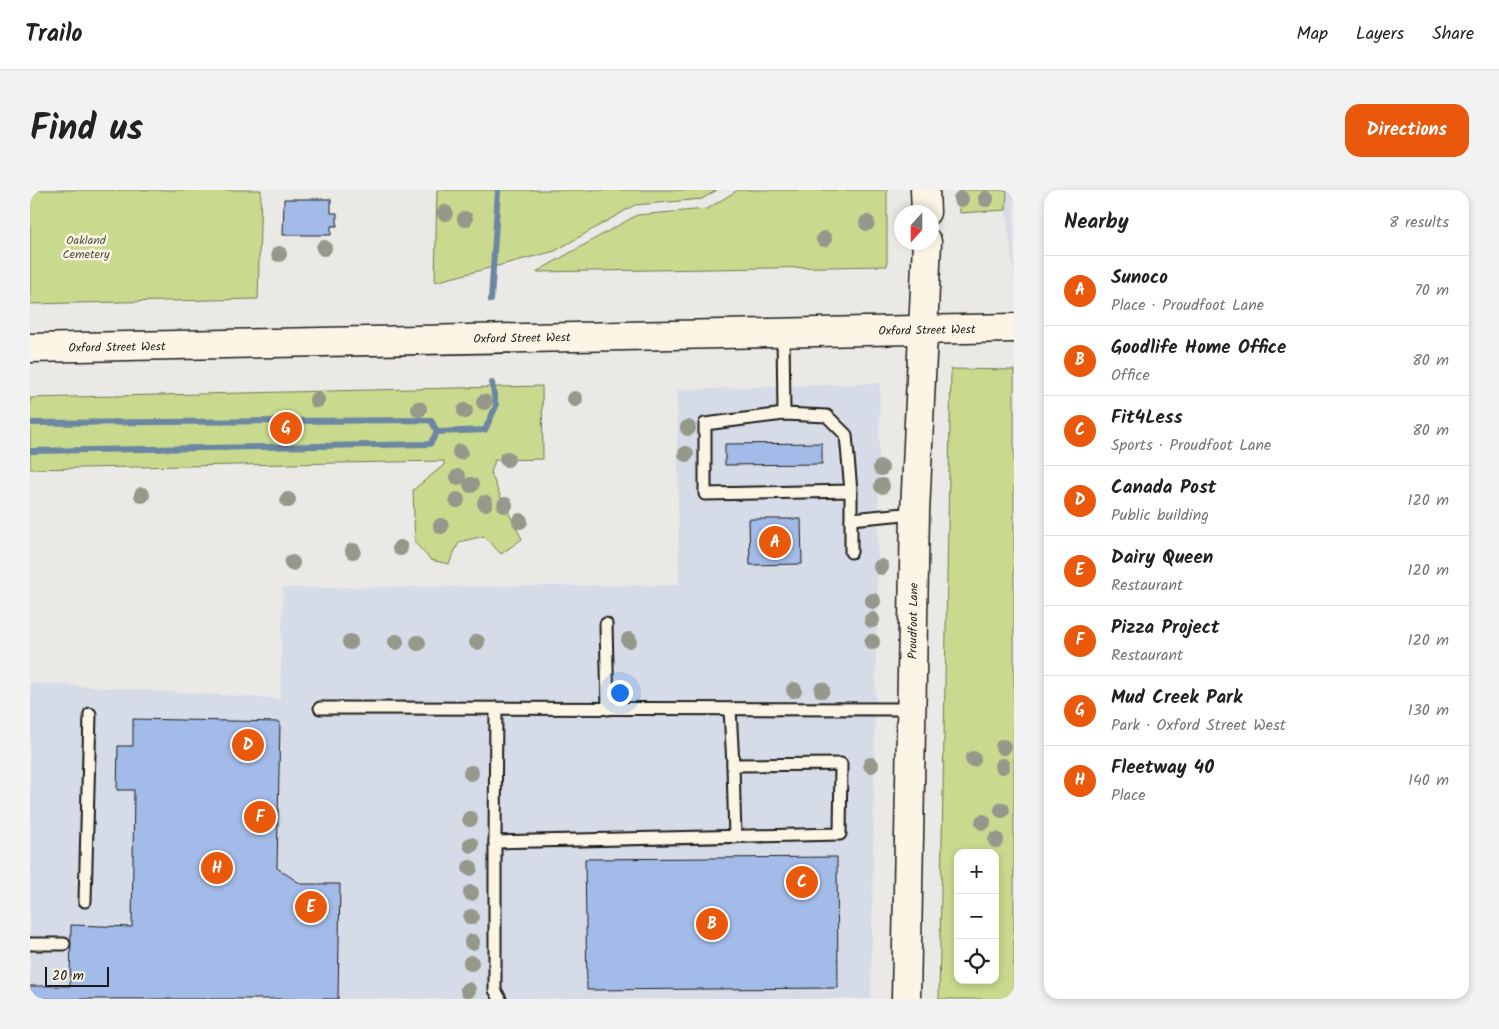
<!DOCTYPE html>
<html lang="en">
<head>
<meta charset="utf-8">
<style>
	body { margin:0; font-family:Kalam,sans-serif; background:#f2f2f2; color:#222 }
	.controls { position:absolute; right:15px; bottom:15px; display:grid; overflow:hidden; border-radius:10px; box-shadow:0 2px 8px #0003 }
	.controls button { width:45px; height:45px; display:grid; place-items:center; padding:0; border:0; border-bottom:1px solid #e0e0e0; background:#fff; color:#222; font:25px sans-serif }
	.compass { position:absolute; left:864px; top:15px; width:45px; height:45px; border-radius:50%; background:#fff; box-shadow:0 2px 8px #0003; rotate:201deg }
	.scale { position:absolute; left:15px; bottom:12px; width:64px; box-sizing:border-box; padding-left:5px; border:2px solid #1c1c1c; border-top:0; font-size:14px; line-height:18px; white-space:nowrap; color:#1c1c1c; -webkit-text-stroke:4px #fcf5e5; paint-order:stroke }
	.you { position:absolute; left:589px; top:502px; width:18px; height:18px; margin:-12px; border:4px solid #fff; border-radius:50%; background:#1a73e8; box-shadow:0 0 0 8px #1a73e833 }
	.badge { display:grid; place-items:center; width:32px; height:32px; border-radius:50%; background:#ea580c; color:#fff; font-size:16px; font-weight:700 }
	.pin { position:absolute; translate:-50% -50%; border:2px solid #fff; box-shadow:0 1px 5px #0006 }
	.list { margin:0; padding:0; list-style:none }
	h2 { display:flex; justify-content:space-between; align-items:center; height:65px; margin:0; padding:0 20px; font-size:21px }
	h2 small { font-size:16px; font-weight:400; color:#767676 }
	.list li { display:grid; grid-template-columns:32px 1fr auto; gap:15px; align-items:center; box-sizing:border-box; height:70px; padding:0 20px; border-top:1px solid #e0e0e0 }
	.list b { display:block; font-size:19px; white-space:nowrap }
	.list p { margin:0; font-size:16px; white-space:nowrap; color:#767676 }
	.list em { font-size:16px; font-style:normal; color:#767676 }
	.icon { flex:none; width:28px; height:28px; fill:none; stroke:currentColor; stroke-width:2; stroke-linecap:round; stroke-linejoin:round }
	.map { position:relative; flex:none; width:984px; height:809px; overflow:hidden; border-radius:15px }
	header { display:flex; align-items:center; gap:30px; box-sizing:border-box; height:70px; padding:0 25px; background:#fff; border-bottom:1px solid #e0e0e0 }
	header strong { font-size:24px }
	nav { display:flex; gap:28px; margin-inline-start:auto; font-size:18px }
	.intro { display:flex; align-items:center; justify-content:space-between; box-sizing:border-box; height:120px; padding:0 30px }
	h1 { margin:0; font-size:35px }
	.button { padding:12px 22px; border-radius:15px; background:#ea580c; color:#fff; font-size:18px; font-weight:700 }
	main { display:flex; gap:30px; padding:0 30px }
	aside { flex:1; background:#fff; border-radius:15px; box-shadow:0 2px 8px #0003 }
	.map>svg:first-child { display:block }
	.built { fill:#d5dbe7 }
	.green { fill:#c9d98d; stroke:#727a54; fill-rule:evenodd }
	.lines { fill:none; stroke-linecap:round; stroke-linejoin:round }
	.stream { stroke:#6c87a2; stroke-width:6 }
	.building { fill:#a3bbe8; stroke:#1c1c1c }
	.lane-casing { stroke:#1c1c1c; stroke-width:15 }
	.secondary-casing { stroke:#1c1c1c; stroke-width:31 }
	.lane { stroke:#fcf5e5; stroke-width:11 }
	.secondary { stroke:#fcf5e5; stroke-width:28 }
	.tree { fill:#95988a }
	.labels { text-anchor:middle; stroke-width:5; stroke-linejoin:round; paint-order:stroke }
	.park-label { font-size:12px; fill:#50553e; stroke:#fcf5e5 }
	.street-label { font-size:12px; fill:#1c1c1c; stroke:#fcf5e5 }
</style>
</head>
<body>
<header>
<strong>Trailo</strong>
<nav><a>Map</a><a>Layers</a><a>Share</a></nav>
</header>
<div class="intro"><h1>Find us</h1><a class="button">Directions</a></div>
<main>
<div class="map">
<svg width="984" height="809" viewBox="0 0 984 809">
	<rect width="100%" height="100%" fill="#eae9e6"/>
	<filter id="ink" filterUnits="userSpaceOnUse"><feTurbulence type="fractalNoise" baseFrequency=".02" numOctaves="2"/><feDisplacementMap in="SourceGraphic" scale="10" xChannelSelector="R" yChannelSelector="G"/><feConvolveMatrix kernelMatrix="1 2 1 2 8 2 1 2 1" color-interpolation-filters="sRGB"/></filter>
	<g filter="url(#ink)">
		<g class="built">
			<polygon points="977,0 984,0 984,87 976,20"/>
			<polygon points="850,193 841,809 0,809 0,493 250,509 253,398 649,395 647,200"/>
		</g>
		<g class="green">
			<polygon points="0,0 231,0 228,109 0,114"/>
			<polygon points="407,0 687,0 672,9 605,15 525,61 405,92"/>
			<polygon points="708,0 857,0 857,76 506,82 607,25 677,19"/>
			<polygon points="929,0 977,0 976,20 930,23"/>
			<path d="M921 179 984 180V809H909ZM928 663H965V790H928Z"/>
			<polygon points="512,196 513,269 465,270 461,283 471,308 492,349 471,364 454,346 429,352 419,374 401,370 385,353 383,300 414,275 414,271 0,279 0,208"/>
		</g>
		<g class="lines">
			<g class="stream">
				<polyline points="461,110 468,0"/>
				<polyline points="0,233 401,230 407,242"/>
				<polyline points="407,242 455,240 466,216 462,193"/>
				<polyline points="0,261 400,254 407,242"/>
			</g>
		</g>
		<g class="building">
			<polygon points="254,9 301,9 301,23 307,23 307,36 301,36 301,45 253,45"/>
			<polygon points="792,253 792,274 695,275 695,254"/>
			<polygon points="719,329 771,329 772,374 720,375"/>
			<polygon points="103,529 250,532 247,678 271,694 310,694 308,809 0,809 0,796 40,796 41,735 102,737 104,600 87,600 88,556 103,556"/>
			<polygon points="807,667 808,798 557,800 555,669"/>
		</g>
		<g class="lines">
			<defs>
				<g id="lane">
					<polyline points="753,143 754,224"/>
					<polyline points="821,329 885,323"/>
					<polyline points="821,362 821,301 816,245 797,226 754,224 675,234 675,304 821,301"/>
					<polyline points="576,434 578,519"/>
					<polyline points="290,518 881,519"/>
					<polyline points="466,518 465,652 810,644 811,574 703,575 700,519"/>
					<polyline points="703,575 705,647"/>
					<polyline points="465,652 465,800 470,809"/>
					<polyline points="55,711 60,524"/>
					<polyline points="0,754 34,754"/>
				</g>
				<g id="secondary">
					<polyline points="895,0 896,22"/>
					<polyline points="0,158 984,138"/>
					<polyline points="876,809 885,323 897,52"/>
				</g>
			</defs>
			<use href="#lane" class="lane-casing"/>
			<use href="#secondary" class="secondary-casing"/>
			<use href="#lane" class="lane"/>
			<use href="#secondary" class="secondary"/>
		</g>
		<g class="tree">
			<circle cx="931" cy="9" r="8"/>
			<circle cx="956" cy="9" r="8"/>
			<circle cx="415" cy="23" r="8"/>
			<circle cx="435" cy="29" r="8"/>
			<circle cx="837" cy="33" r="8"/>
			<circle cx="794" cy="49" r="8"/>
			<circle cx="294" cy="58" r="8"/>
			<circle cx="249" cy="64" r="8"/>
			<circle cx="545" cy="209" r="8"/>
			<circle cx="287" cy="210" r="8"/>
			<circle cx="454" cy="212" r="8"/>
			<circle cx="389" cy="219" r="8"/>
			<circle cx="435" cy="221" r="8"/>
			<circle cx="658" cy="238" r="8"/>
			<circle cx="430" cy="262" r="8"/>
			<circle cx="656" cy="264" r="8"/>
			<circle cx="477" cy="269" r="8"/>
			<circle cx="851" cy="278" r="8"/>
			<circle cx="428" cy="287" r="8"/>
			<circle cx="441" cy="295" r="8"/>
			<circle cx="852" cy="296" r="8"/>
			<circle cx="112" cy="305" r="8"/>
			<circle cx="258" cy="310" r="8"/>
			<circle cx="427" cy="310" r="8"/>
			<circle cx="455" cy="313" r="8"/>
			<circle cx="475" cy="315" r="8"/>
			<circle cx="490" cy="331" r="8"/>
			<circle cx="411" cy="336" r="8"/>
			<circle cx="370" cy="358" r="8"/>
			<circle cx="323" cy="361" r="8"/>
			<circle cx="262" cy="373" r="8"/>
			<circle cx="851" cy="377" r="8"/>
			<circle cx="843" cy="411" r="8"/>
			<circle cx="842" cy="430" r="8"/>
			<circle cx="599" cy="450" r="8"/>
			<circle cx="320" cy="452" r="8"/>
			<circle cx="366" cy="452" r="8"/>
			<circle cx="447" cy="452" r="8"/>
			<circle cx="842" cy="452" r="8"/>
			<circle cx="388" cy="453" r="8"/>
			<circle cx="764" cy="500" r="8"/>
			<circle cx="792" cy="500" r="8"/>
			<circle cx="973" cy="557" r="8"/>
			<circle cx="943" cy="569" r="8"/>
			<circle cx="841" cy="575" r="8"/>
			<circle cx="972" cy="576" r="8"/>
			<circle cx="441" cy="583" r="8"/>
			<circle cx="972" cy="620" r="8"/>
			<circle cx="440" cy="629" r="8"/>
			<circle cx="953" cy="632" r="8"/>
			<circle cx="966" cy="650" r="8"/>
			<circle cx="441" cy="655" r="8"/>
			<circle cx="440" cy="678" r="8"/>
			<circle cx="441" cy="703" r="8"/>
			<circle cx="441" cy="727" r="8"/>
			<circle cx="442" cy="752" r="8"/>
			<circle cx="441" cy="773" r="8"/>
			<circle cx="438" cy="800" r="8"/>
		</g>
	</g>
	<g class="labels">
		<g class="park-label">
			<text x="56" y="54">Oakland<tspan x="56" dy="14">Cemetery</tspan></text>
		</g>
		<g class="street-label">
			<text transform="translate(897 140) rotate(-1)" y="4">Oxford Street West</text>
			<text transform="translate(492 148) rotate(-1)" y="4">Oxford Street West</text>
			<text transform="translate(87 157) rotate(-1)" y="4">Oxford Street West</text>
			<text transform="translate(883 431) rotate(-89)" y="4">Proudfoot Lane</text>
		</g>
	</g>
</svg>
<div class="controls">
<button>+</button>
<button>−</button>
<button><svg class="icon" aria-label="locate" viewBox="0 0 24 24"><circle cx="12" cy="12" r="6"/><path d="M12 2v4M12 18v4M2 12h4M18 12h4"/></svg></button>
</div>
<svg class="compass" viewBox="-18 -18 36 36"><path d="M0-13l5 13h-10z" fill="#e53935"/><path d="M0 13l5-13h-10z" fill="#767676"/></svg>
<div class="scale">20 m</div>
<div class="you"></div>
<div class="pin badge" style="left:745px;top:352px">A</div>
<div class="pin badge" style="left:682px;top:734px">B</div>
<div class="pin badge" style="left:772px;top:692px">C</div>
<div class="pin badge" style="left:218px;top:555px">D</div>
<div class="pin badge" style="left:281px;top:717px">E</div>
<div class="pin badge" style="left:230px;top:627px">F</div>
<div class="pin badge" style="left:256px;top:238px">G</div>
<div class="pin badge" style="left:187px;top:678px">H</div>
</div>
<aside>
<h2>Nearby<small>8 results</small></h2>
<ul class="list">
<li><span class="badge">A</span><div><b>Sunoco</b><p>Place · Proudfoot Lane</p></div><em>70 m</em></li>
<li><span class="badge">B</span><div><b>Goodlife Home Office</b><p>Office</p></div><em>80 m</em></li>
<li><span class="badge">C</span><div><b>Fit4Less</b><p>Sports · Proudfoot Lane</p></div><em>80 m</em></li>
<li><span class="badge">D</span><div><b>Canada Post</b><p>Public building</p></div><em>120 m</em></li>
<li><span class="badge">E</span><div><b>Dairy Queen</b><p>Restaurant</p></div><em>120 m</em></li>
<li><span class="badge">F</span><div><b>Pizza Project</b><p>Restaurant</p></div><em>120 m</em></li>
<li><span class="badge">G</span><div><b>Mud Creek Park</b><p>Park · Oxford Street West</p></div><em>130 m</em></li>
<li><span class="badge">H</span><div><b>Fleetway 40</b><p>Place</p></div><em>140 m</em></li>
</ul>
</aside>
</main>
</body>
</html>
